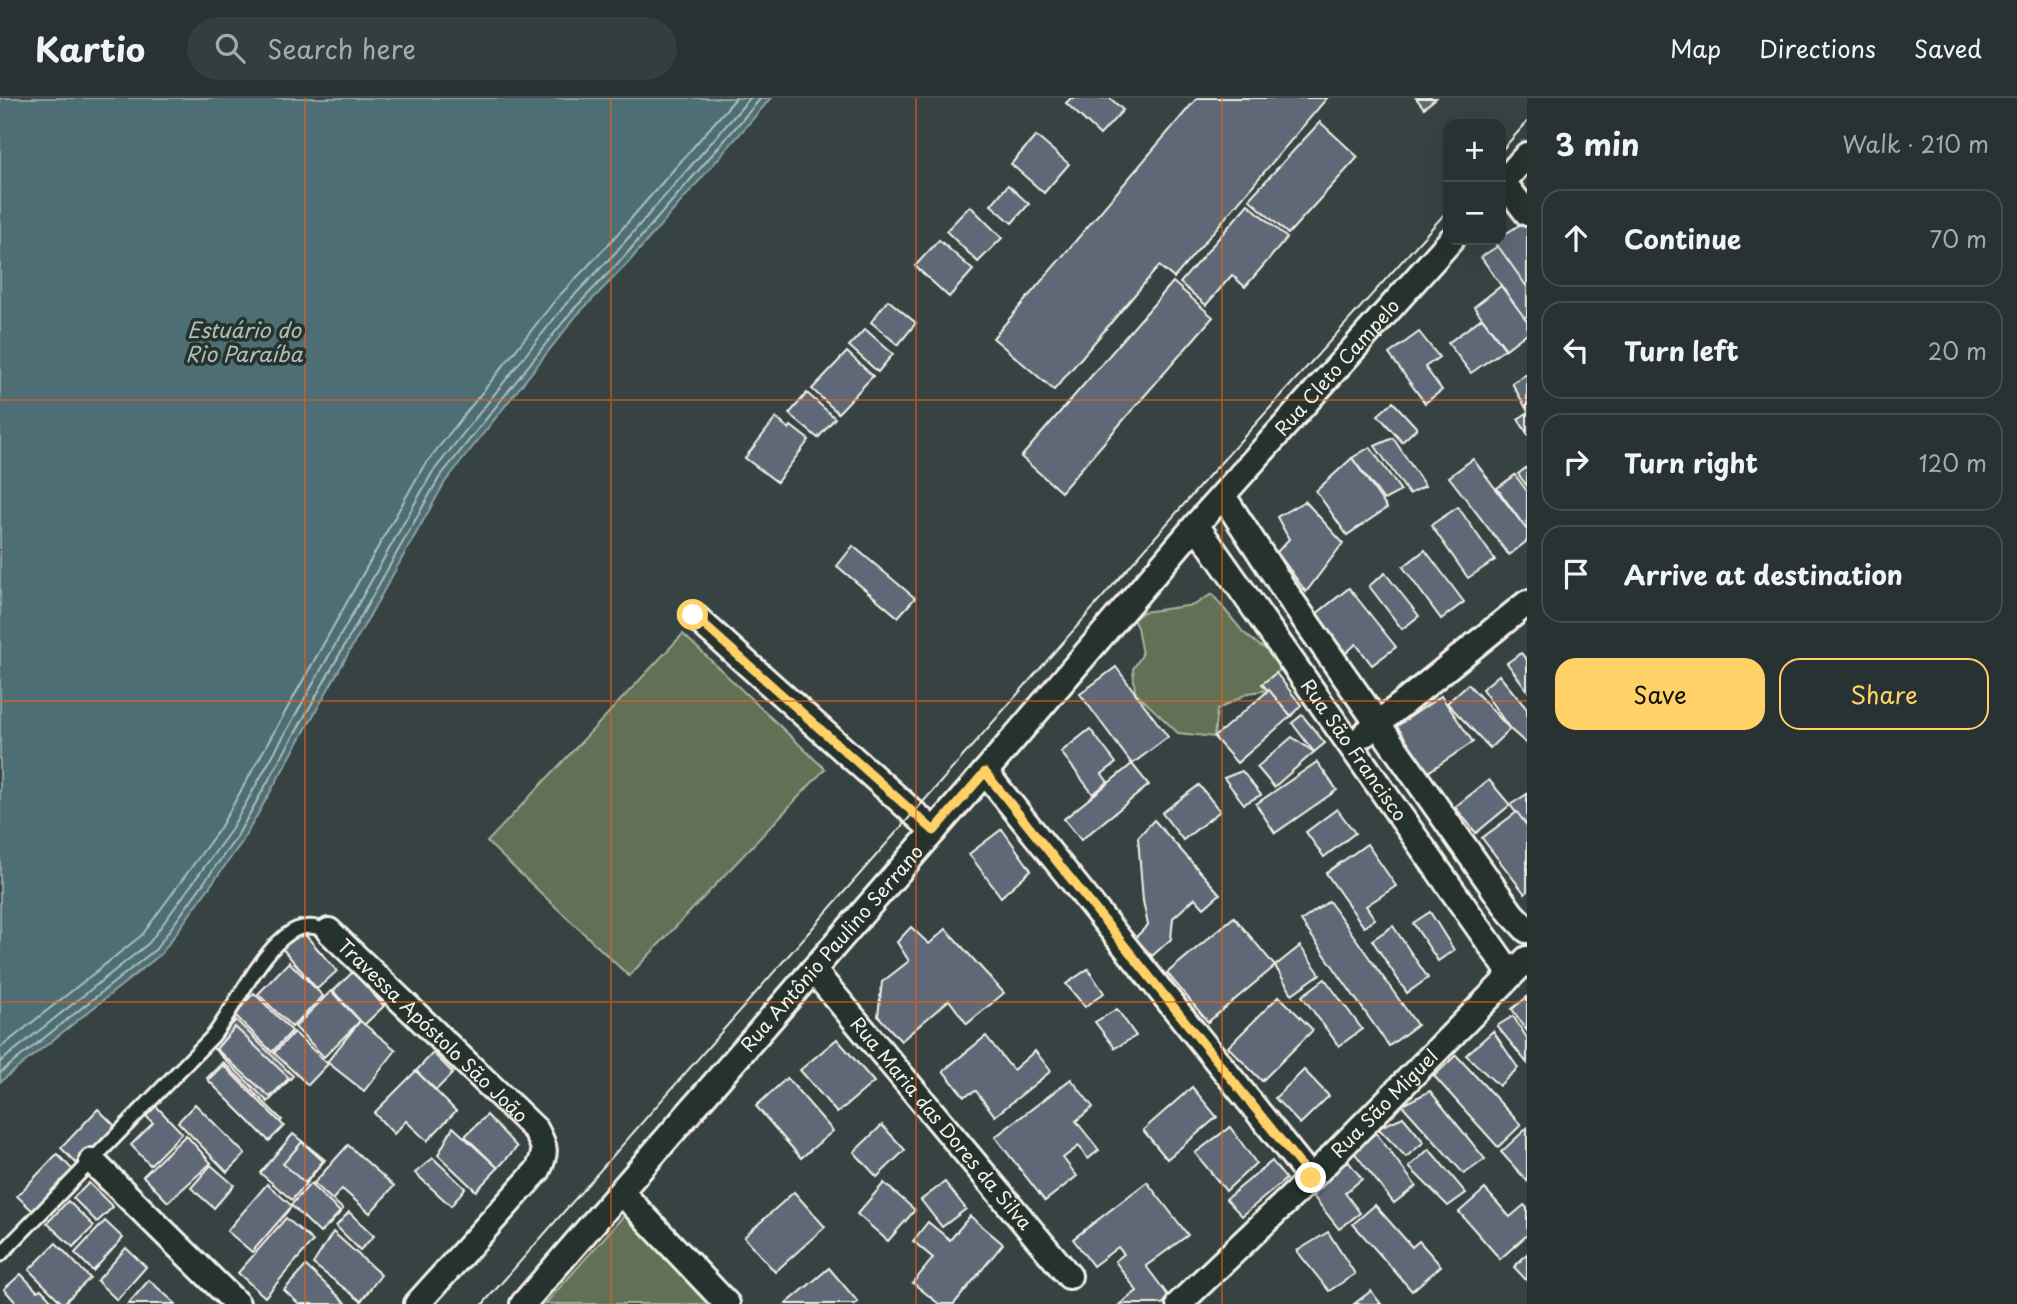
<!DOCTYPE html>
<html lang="en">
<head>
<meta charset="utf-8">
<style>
	body { margin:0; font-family:"Playpen Sans",sans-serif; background:#353e3e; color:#f1f3f6 }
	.controls { position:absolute; right:21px; top:21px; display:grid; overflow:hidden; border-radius:14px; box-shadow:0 7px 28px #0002 }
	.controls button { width:63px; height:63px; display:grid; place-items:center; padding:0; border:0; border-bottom:2px solid #454d4d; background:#293232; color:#f1f3f6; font:35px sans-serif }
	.stop { position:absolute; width:21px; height:21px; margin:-16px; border:5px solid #ffd166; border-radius:50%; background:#fff }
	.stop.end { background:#ffd166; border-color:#fff; box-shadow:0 2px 7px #0008 }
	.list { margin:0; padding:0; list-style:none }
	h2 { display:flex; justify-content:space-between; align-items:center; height:91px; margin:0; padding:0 28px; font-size:30px }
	h2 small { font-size:23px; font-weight:400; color:#a5aaac }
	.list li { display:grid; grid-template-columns:46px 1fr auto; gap:21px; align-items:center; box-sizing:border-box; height:98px; margin:0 14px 14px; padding:0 14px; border:2px solid #454d4d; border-radius:21px }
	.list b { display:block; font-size:26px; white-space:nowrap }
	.list em { font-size:23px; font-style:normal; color:#a5aaac }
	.actions { display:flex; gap:14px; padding:21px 28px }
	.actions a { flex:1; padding:16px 0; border:2px solid #ffd166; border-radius:21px; text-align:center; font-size:24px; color:#ffd166 }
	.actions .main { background:#ffd166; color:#111 }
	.icon { flex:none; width:38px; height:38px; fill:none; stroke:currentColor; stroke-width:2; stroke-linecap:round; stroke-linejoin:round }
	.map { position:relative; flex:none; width:1527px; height:1206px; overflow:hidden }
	header { display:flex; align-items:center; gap:42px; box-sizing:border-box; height:98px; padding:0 35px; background:#293232; border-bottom:2px solid #454d4d }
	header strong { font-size:33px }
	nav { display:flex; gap:38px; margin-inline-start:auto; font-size:24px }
	.search { width:490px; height:63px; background:#353e3e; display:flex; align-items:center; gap:18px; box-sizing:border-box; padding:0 24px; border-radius:38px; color:#a5aaac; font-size:26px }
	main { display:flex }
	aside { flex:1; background:#293232 }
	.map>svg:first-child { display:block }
	.green { fill:#607154; stroke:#aab19e; stroke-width:2 }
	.water { fill:#4d6e74; stroke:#90a2a2; stroke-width:2 }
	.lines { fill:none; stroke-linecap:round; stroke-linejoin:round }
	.shore { stroke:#b1bdba; stroke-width:2 }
	.building { fill:#5f6876; stroke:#f4f1e8; stroke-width:2 }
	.lane-casing { stroke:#f4f1e8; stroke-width:18 }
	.street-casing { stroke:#f4f1e8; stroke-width:30 }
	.lane { stroke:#26332d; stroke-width:12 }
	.street { stroke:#26332d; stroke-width:24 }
	.tram { stroke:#f4f1e8; stroke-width:2 }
	.route { stroke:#ffd166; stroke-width:9 }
	.grid { fill:none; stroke:#e96117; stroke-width:2; stroke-opacity:0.55 }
	.labels { text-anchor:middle; stroke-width:7; stroke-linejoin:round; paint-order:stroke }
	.street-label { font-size:19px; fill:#f4f1e8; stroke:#26332d }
	.water-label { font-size:21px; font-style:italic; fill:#b1bdba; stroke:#26332d }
</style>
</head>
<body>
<header>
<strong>Kartio</strong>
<div class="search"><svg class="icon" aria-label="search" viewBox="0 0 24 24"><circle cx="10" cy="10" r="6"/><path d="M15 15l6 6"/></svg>Search here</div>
<nav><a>Map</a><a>Directions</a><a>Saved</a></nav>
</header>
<main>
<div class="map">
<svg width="1527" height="1206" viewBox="0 0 1527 1206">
	<rect width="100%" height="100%" fill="#374343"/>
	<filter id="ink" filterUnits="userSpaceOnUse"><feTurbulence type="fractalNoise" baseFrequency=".0143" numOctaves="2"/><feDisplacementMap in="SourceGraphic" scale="14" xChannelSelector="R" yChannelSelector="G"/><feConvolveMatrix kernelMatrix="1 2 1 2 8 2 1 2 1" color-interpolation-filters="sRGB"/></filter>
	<g filter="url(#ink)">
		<g class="green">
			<polygon points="1212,496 1243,534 1260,548 1291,563 1270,580 1269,592 1248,595 1217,612 1214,639 1178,635 1135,594 1133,571 1142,557 1137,529 1133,522 1143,514 1194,507"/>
			<polygon points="683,536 825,671 629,878 487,744"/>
			<polygon points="628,1113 719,1206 545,1206"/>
		</g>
		<polygon class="water" points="0,0 771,0 627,166 577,217 445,384 242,744 161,856 0,984"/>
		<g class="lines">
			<g class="shore">
				<polyline points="0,950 142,837 220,730 423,369 557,200 607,148 736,0"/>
				<polyline points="0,964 149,845 229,735 432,375 565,207 615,155 750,0"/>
				<polyline points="0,975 156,851 236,740 439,380 572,213 622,161 761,0"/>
			</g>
		</g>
		<g class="building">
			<polygon points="1071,0 1110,0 1123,12 1100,37 1066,5"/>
			<polygon points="1197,0 1327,0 1174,180 1159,168 1054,292 993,240"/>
			<polygon points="1416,0 1436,0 1424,10"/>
			<polygon points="1320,24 1358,59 1288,136 1249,101"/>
			<polygon points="1036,38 1069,66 1044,95 1011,66"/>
			<polygon points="1008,87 1029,106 1012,125 991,107"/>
			<polygon points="1248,106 1287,140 1245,189 1232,177 1206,207 1180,185"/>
			<polygon points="970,108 1002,140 978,164 946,133"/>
			<polygon points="1525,123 1527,127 1527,193 1494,144 1501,142 1501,139"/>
			<polygon points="939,142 973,172 949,199 915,168"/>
			<polygon points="1498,148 1527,189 1527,218 1524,220 1481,159"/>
			<polygon points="1173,184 1213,219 1061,394 1021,359"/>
			<polygon points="1501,188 1527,223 1527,235 1506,251 1474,209"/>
			<polygon points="888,202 916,225 898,247 871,224"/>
			<polygon points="1482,220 1505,251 1471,275 1448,245"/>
			<polygon points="865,231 893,256 878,274 849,248"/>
			<polygon points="1419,234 1439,259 1425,269 1442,292 1425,305 1389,256"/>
			<polygon points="847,254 873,278 838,315 812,291"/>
			<polygon points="1527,276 1527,312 1512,285"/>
			<polygon points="807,295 835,320 818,340 789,316"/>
			<polygon points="1393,304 1417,330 1402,344 1378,317"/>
			<polygon points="1527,315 1527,335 1518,321"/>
			<polygon points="776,320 789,331 791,328 809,342 777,384 745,360"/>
			<polygon points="1393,340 1425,388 1409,396 1375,348"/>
			<polygon points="1370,349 1401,393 1384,402 1352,360"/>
			<polygon points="1352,360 1387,410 1347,437 1316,393"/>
			<polygon points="1473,361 1527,432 1527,443 1509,457 1449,379"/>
			<polygon points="1527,369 1527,388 1518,376"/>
			<polygon points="1515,377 1527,393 1527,432 1497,390"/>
			<polygon points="1305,403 1343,445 1306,494 1277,454 1289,441 1277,419"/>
			<polygon points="1458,409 1495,462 1468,480 1431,427"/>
			<polygon points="853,448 915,500 898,519 837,468"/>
			<polygon points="1425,452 1464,504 1441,521 1403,469"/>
			<polygon points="1385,475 1419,518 1402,531 1369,488"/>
			<polygon points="1349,490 1396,549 1372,567 1356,546 1346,555 1315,517"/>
			<polygon points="1521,555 1527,562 1527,592 1507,565"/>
			<polygon points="1116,569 1168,639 1132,666 1080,596"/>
			<polygon points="1276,575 1301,607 1291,618 1262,586"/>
			<polygon points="1499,577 1527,611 1527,646 1510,631 1482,591"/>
			<polygon points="1468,586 1510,631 1490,650 1447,605"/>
			<polygon points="1269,592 1291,618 1237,665 1214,639"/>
			<polygon points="1441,598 1473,644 1425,676 1394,630"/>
			<polygon points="1302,617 1325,645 1314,654 1292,625"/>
			<polygon points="1090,631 1116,665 1102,676 1108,684 1093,696 1061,654"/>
			<polygon points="1292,639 1314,654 1274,689 1257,669"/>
			<polygon points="1317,664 1337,692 1275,735 1256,706"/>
			<polygon points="1132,666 1149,687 1081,742 1064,721"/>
			<polygon points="1242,673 1261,697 1244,706 1224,680"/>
			<polygon points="1489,682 1510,707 1476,735 1455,709"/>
			<polygon points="1199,687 1220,713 1183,742 1162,715"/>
			<polygon points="1527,696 1527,728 1510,707"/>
			<polygon points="1337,711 1355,735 1324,759 1306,734"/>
			<polygon points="1517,714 1527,728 1527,794 1525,796 1482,740"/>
			<polygon points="1154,722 1220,796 1204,810 1195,800 1173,820 1171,841 1152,858 1135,840 1148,827 1143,803 1138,739"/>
			<polygon points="1002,731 1031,772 1001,799 969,756"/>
			<polygon points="1367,746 1396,788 1366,808 1375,821 1364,829 1326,775"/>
			<polygon points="1329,803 1417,927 1389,948 1301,823"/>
			<polygon points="1430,814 1454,852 1438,863 1413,825"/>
			<polygon points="1234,819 1275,868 1208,924 1167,875"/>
			<polygon points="1393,828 1428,880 1407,895 1372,842"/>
			<polygon points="911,829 929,846 946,831 1004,895 967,926 949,902 901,943 878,918 882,884 909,863 897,844"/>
			<polygon points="301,832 337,873 317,891 281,849"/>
			<polygon points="1300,848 1320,876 1292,896 1275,868"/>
			<polygon points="289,864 323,898 292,929 258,896"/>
			<polygon points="1088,871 1104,895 1085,909 1066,886"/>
			<polygon points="353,874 384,908 364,927 333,893"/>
			<polygon points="1325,881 1362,931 1339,948 1302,898"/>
			<polygon points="331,893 360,923 324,959 295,929"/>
			<polygon points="254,895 292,933 272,954 234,916"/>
			<polygon points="1279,898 1313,932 1262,983 1228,949"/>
			<polygon points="1527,899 1527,933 1512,911"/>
			<polygon points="1117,911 1136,938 1115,950 1095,924"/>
			<polygon points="1513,918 1527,940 1527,965 1497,928"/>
			<polygon points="236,922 293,978 268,1004 211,948"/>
			<polygon points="360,923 396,952 364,993 327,964"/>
			<polygon points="235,929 289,980 270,999 216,951"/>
			<polygon points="1493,933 1518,970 1499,988 1466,957"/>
			<polygon points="294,934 328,966 308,987 274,955"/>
			<polygon points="986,938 1013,972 1035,953 1051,973 995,1018 976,993 964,998 943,973"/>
			<polygon points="837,941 874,984 837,1015 800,972"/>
			<polygon points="433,955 453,975 436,992 416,973"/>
			<polygon points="1456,957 1521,1027 1498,1049 1434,978"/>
			<polygon points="223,964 282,1022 264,1038 207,980"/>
			<polygon points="223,967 284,1028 269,1043 208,982"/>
			<polygon points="1304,972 1329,998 1300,1026 1275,1000"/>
			<polygon points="416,973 456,1013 427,1043 406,1023 394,1036 374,1015"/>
			<polygon points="787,980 833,1033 801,1060 756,1008"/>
			<polygon points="1071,981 1093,1009 1076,1023 1099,1052 1088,1061 1079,1048 1063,1060 1077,1078 1045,1103 995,1039"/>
			<polygon points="1192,989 1217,1019 1167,1061 1143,1032"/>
			<polygon points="1430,993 1485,1061 1464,1076 1402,1007"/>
			<polygon points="195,1006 245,1056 227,1074 178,1024"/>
			<polygon points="156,1008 182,1035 150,1067 131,1047 153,1025 146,1018"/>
			<polygon points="98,1011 118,1031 81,1070 61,1050"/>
			<polygon points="487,1017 517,1049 498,1070 465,1038"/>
			<polygon points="1403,1019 1424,1044 1406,1059 1378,1030"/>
			<polygon points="882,1027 905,1052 877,1079 854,1054"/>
			<polygon points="453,1029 498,1070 476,1093 438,1057"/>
			<polygon points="1230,1029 1256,1065 1226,1093 1195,1055"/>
			<polygon points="1527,1030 1527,1083 1501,1054"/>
			<polygon points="1376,1035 1416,1088 1394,1105 1353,1053"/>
			<polygon points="293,1036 325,1062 292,1102 260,1075"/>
			<polygon points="186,1037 211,1065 168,1104 143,1078"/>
			<polygon points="302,1044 323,1063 305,1085 283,1066"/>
			<polygon points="348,1047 394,1088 370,1115 342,1091 332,1102 314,1085"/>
			<polygon points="1429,1051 1466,1095 1448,1108 1409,1069"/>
			<polygon points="57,1056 75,1074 36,1116 17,1098"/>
			<polygon points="433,1060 465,1090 451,1108 415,1075"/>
			<polygon points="1272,1063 1286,1081 1242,1118 1226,1101"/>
			<polygon points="1348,1063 1362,1081 1345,1095 1360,1115 1339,1131 1309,1093"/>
			<polygon points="211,1067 234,1087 214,1110 191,1090"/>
			<polygon points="945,1084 966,1111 942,1129 921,1102"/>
			<polygon points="1147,1084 1188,1137 1146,1168 1170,1200 1162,1206 1120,1206 1137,1193 1115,1163 1124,1156 1118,1149 1093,1168 1073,1141"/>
			<polygon points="89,1085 113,1109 97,1124 73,1100"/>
			<polygon points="313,1085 343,1111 329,1127 299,1101"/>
			<polygon points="884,1085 915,1112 888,1143 857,1116"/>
			<polygon points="267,1086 292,1108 252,1154 227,1133"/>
			<polygon points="310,1086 340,1114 320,1135 291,1107"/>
			<polygon points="1485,1091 1510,1119 1524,1107 1527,1110 1527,1137 1500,1161 1459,1114"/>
			<polygon points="794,1094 825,1129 775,1174 744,1139"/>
			<polygon points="68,1103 94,1128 73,1149 47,1125"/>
			<polygon points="1375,1107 1412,1149 1419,1143 1441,1168 1412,1193 1353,1126"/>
			<polygon points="349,1114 374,1138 360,1152 336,1128"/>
			<polygon points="970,1118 1003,1146 954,1206 939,1206 913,1185 933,1160 913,1143 928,1124 950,1142"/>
			<polygon points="286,1120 313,1143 265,1199 238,1175"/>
			<polygon points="105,1123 123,1140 93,1173 75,1155"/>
			<polygon points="333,1134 381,1177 361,1203 313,1166"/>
			<polygon points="1328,1134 1355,1176 1329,1193 1297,1153"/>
			<polygon points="56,1145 90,1180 63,1206 29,1172"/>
			<polygon points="126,1150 146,1169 117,1202 97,1183"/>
			<polygon points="1527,1156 1527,1183 1514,1169"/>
			<polygon points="306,1168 347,1206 299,1206 284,1192"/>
			<polygon points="829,1170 858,1204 855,1206 786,1206"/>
			<polygon points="21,1176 37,1193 41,1191 55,1206 17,1206 4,1191"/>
			<polygon points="149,1182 176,1206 128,1206"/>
			<polygon points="1371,1193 1381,1206 1354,1206"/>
		</g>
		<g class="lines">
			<defs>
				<path id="lane" d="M0 1157 213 938C235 910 264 845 297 831 309 826 318 830 329 833"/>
				<g id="street">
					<polyline points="1503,84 1527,115"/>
					<polyline points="1501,86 1527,57"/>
					<polyline points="1223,398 1293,505 1511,815 1527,832"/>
					<path id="s1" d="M1196 427 1511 876"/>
					<polyline points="693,517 934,733"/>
					<polyline points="1365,636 1527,505"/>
					<polyline points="985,674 1311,1080"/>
					<path id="s2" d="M329 833 536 1032C545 1050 547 1053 538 1072L417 1206"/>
					<path id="s3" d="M813 872 1069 1178"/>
					<polyline points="92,1063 237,1206"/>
					<polyline points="621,1094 727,1206"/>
					<path id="s4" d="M523 1206 985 674 1196 427 1451 142"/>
					<path id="s5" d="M1179 1206 1311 1080 1527 861"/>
				</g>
			</defs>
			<use href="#lane" class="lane-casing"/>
			<use href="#street" class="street-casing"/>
			<use href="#lane" class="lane"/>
			<use href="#street" class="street"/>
			<g class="tram">
				<polyline points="1501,53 1527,24"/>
				<polyline points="483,1206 1207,380 1448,112"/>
			</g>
		</g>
	</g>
	<g class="lines" filter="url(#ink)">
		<polyline class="route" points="693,517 934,733 985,674 1311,1080"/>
	</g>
	<path class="grid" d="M305 0V1206M611 0V1206M916 0V1206M1222 0V1206M0 302H1527M0 603H1527M0 904H1527"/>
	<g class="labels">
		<g class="street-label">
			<text dy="7" stroke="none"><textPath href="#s4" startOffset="1241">Rua Cleto Campelo</textPath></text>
			<text dy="7" stroke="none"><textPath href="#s1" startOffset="275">Rua São Francisco</textPath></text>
			<text dy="7" stroke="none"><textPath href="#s4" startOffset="471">Rua Antônio Paulino Serrano</textPath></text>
			<text dy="7" stroke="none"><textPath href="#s2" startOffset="144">Travessa Apóstolo São João</textPath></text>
			<text dy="7" stroke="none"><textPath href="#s5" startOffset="287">Rua São Miguel</textPath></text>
			<text dy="7" stroke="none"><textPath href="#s3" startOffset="200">Rua Maria das Dores da Silva</textPath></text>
		</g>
		<g class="water-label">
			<text x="244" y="240">Estuário do<tspan x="244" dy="24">Rio Paraíba</tspan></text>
		</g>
	</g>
</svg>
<div class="controls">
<button>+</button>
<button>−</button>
</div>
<div class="stop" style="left:693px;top:517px"></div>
<div class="stop end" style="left:1311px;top:1080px"></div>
</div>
<aside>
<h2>3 min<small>Walk · 210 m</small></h2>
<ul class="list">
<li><svg class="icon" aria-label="ahead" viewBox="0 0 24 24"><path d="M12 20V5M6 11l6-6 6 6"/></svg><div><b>Continue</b></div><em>70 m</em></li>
<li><svg class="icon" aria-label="left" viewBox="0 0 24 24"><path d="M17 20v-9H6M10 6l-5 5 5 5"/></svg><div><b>Turn left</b></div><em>20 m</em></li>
<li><svg class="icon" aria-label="right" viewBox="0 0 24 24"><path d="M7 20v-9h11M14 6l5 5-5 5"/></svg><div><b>Turn right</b></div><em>120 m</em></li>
<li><svg class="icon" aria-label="arrive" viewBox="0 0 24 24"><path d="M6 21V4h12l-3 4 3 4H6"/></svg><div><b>Arrive at destination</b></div></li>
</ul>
<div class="actions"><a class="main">Save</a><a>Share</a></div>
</aside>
</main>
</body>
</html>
